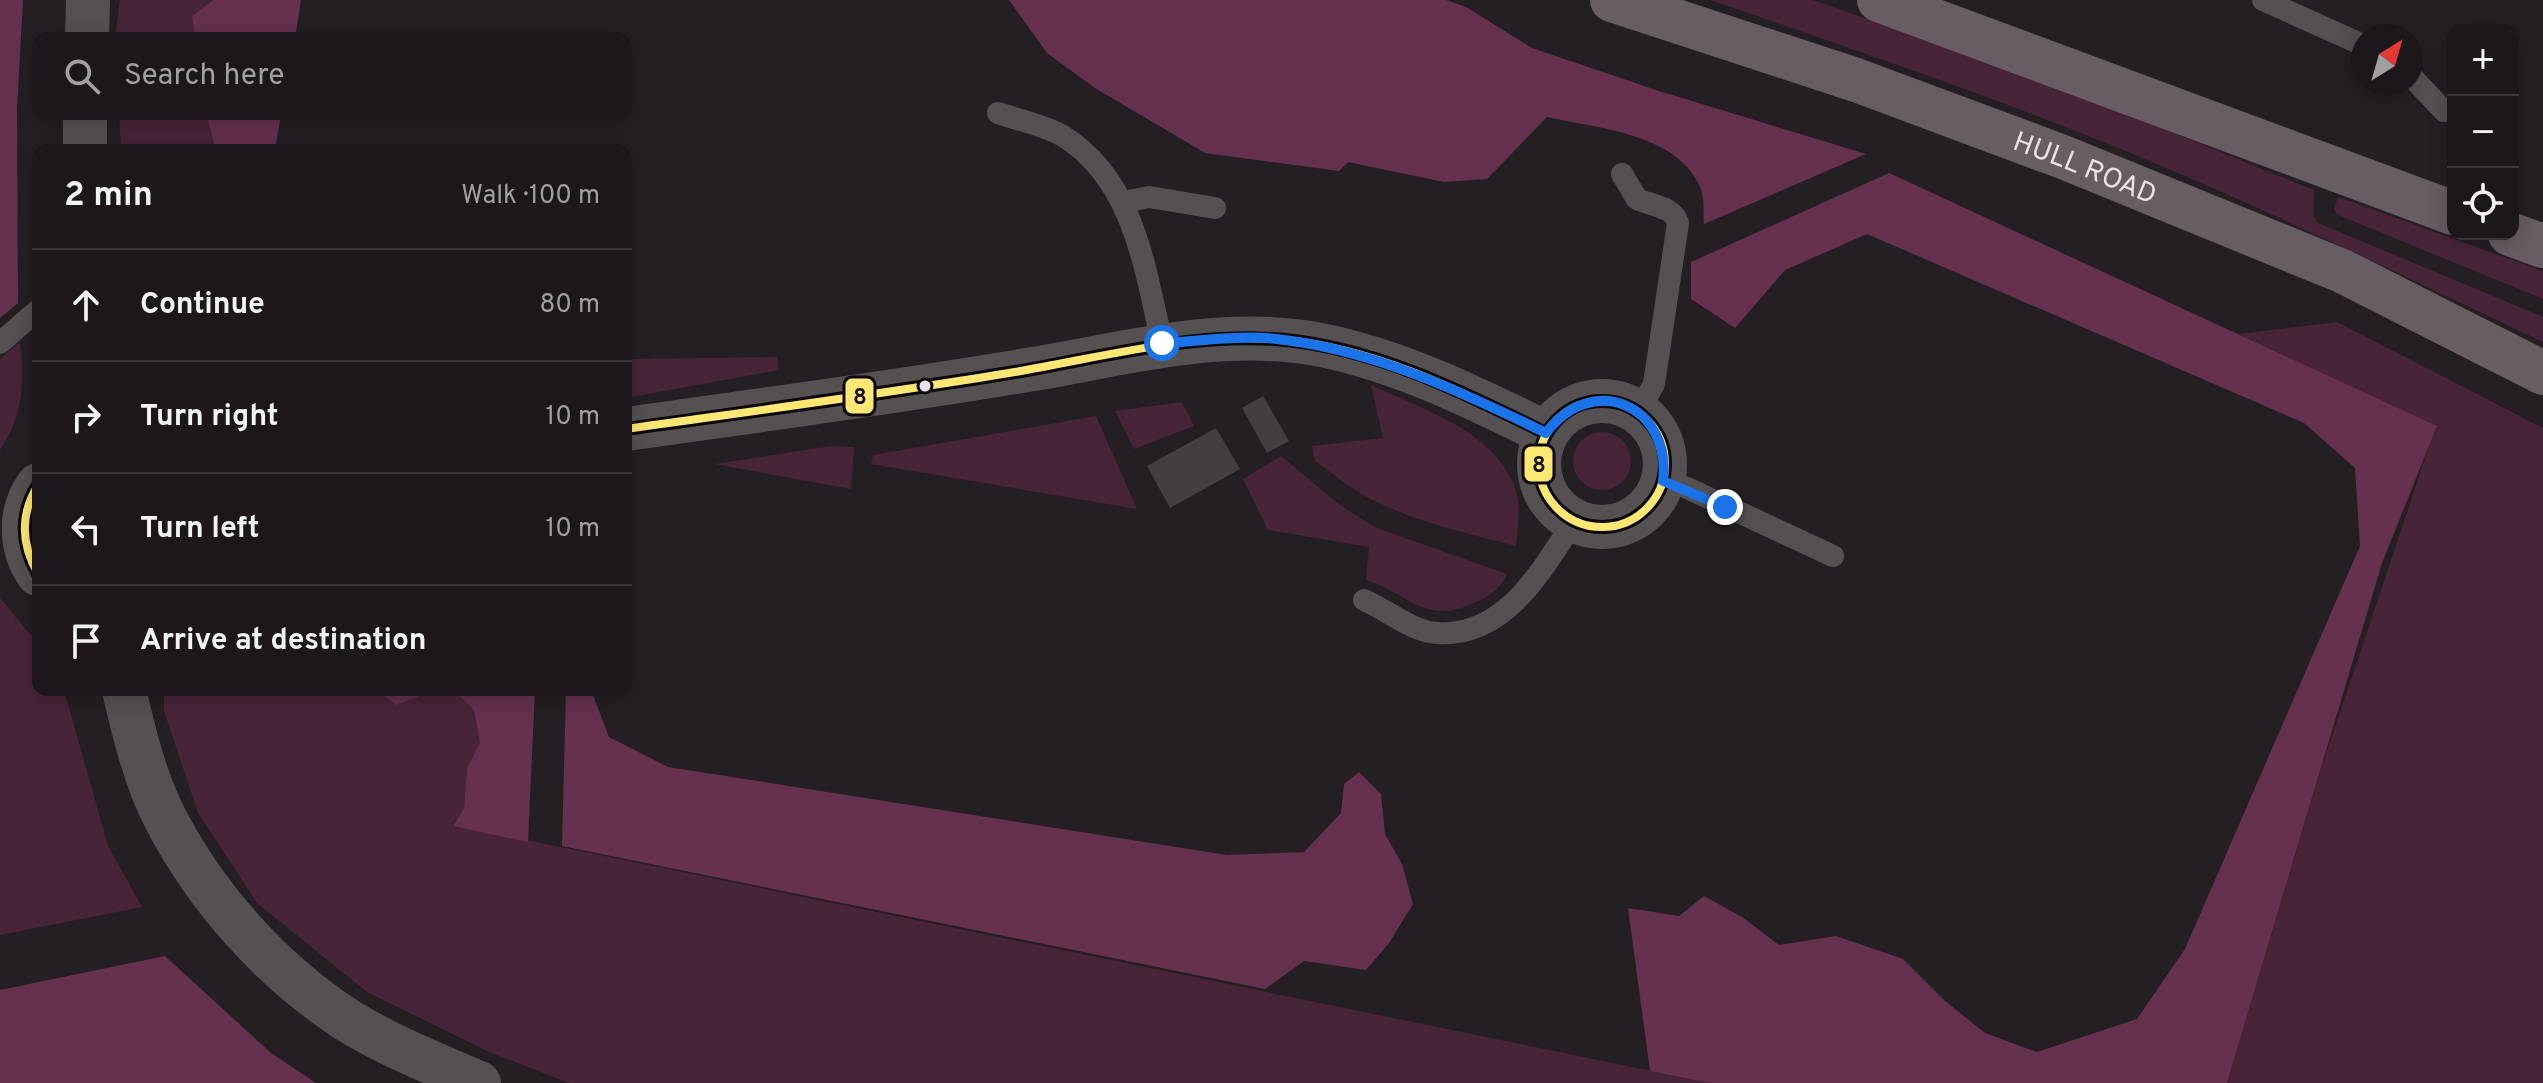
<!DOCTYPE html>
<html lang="en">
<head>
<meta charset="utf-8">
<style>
	body { margin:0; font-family:Overpass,sans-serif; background:#282427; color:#f1f3f6 }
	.controls { position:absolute; right:24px; top:24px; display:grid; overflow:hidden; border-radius:16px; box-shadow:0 4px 20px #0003 }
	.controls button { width:72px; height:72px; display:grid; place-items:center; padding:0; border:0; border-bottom:2px solid #393639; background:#1b171a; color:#f1f3f6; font:40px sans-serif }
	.compass { position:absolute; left:2351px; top:24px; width:72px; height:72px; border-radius:50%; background:#1b171a; box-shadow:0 4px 20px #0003; rotate:37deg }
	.stop { position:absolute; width:24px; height:24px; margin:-18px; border:6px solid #1a73e8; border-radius:50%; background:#fff }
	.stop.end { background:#1a73e8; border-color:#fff; box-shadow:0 2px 8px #0008 }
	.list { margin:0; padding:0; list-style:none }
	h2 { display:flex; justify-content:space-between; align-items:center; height:104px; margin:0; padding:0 32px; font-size:34px }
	h2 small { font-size:26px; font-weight:400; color:#a09fa2 }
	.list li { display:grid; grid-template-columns:52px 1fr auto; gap:24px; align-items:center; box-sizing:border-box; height:112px; padding:0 32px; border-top:2px solid #393639 }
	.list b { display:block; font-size:30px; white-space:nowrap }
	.list em { font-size:26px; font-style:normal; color:#a09fa2 }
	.icon { flex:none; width:44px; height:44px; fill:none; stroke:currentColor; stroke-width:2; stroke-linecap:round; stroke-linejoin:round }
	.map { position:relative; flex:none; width:2543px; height:1083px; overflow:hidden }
	.search { position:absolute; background:#1b171a; box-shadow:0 4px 20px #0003; left:32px; top:32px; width:600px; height:88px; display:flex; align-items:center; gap:20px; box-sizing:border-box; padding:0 28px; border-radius:16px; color:#a09fa2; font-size:30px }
	.panel { position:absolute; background:#1b171a; box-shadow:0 4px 20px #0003; left:32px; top:144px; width:600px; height:552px; border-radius:16px }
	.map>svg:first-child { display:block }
	.green { fill:#482439 }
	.forest { fill:#65314f }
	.building { fill:#423e41 }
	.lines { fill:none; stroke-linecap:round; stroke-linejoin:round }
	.lane { stroke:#555153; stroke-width:22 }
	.street { stroke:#555153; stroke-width:44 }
	.primary { stroke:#695d64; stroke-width:44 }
	.bus-1-casing { stroke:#0c090a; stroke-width:14 }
	.bus-1 { stroke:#ffe774; stroke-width:8 }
	.route { stroke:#1a73e8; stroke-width:10 }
	.bus-dot { fill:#e9e3e6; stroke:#0c090a; stroke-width:3 }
	.labels { text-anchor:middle; stroke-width:7; stroke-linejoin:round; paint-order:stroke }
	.street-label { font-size:28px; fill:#e9e3e6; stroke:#0c090a }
	.line-badge { stroke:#0c090a; stroke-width:3 }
	.pale-badge-label { font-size:22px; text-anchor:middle; font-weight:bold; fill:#111 }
</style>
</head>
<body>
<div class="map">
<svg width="2543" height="1083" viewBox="0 0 2543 1083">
	<rect width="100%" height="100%" fill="#241f22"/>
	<g class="green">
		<polygon points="120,0 213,0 192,16 195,38 115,38"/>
		<path d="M1710 0H1813L2053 84 2314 190 2313 214 2318 223 2543 317V342C2392 271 2241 196 2086 135 1962 86 1836 43 1710 0Z"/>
		<polygon points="119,114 206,114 216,150 121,150"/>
		<polygon points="2338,197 2543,271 2543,299 2338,215 2334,209"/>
		<polygon points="2337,322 2543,428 2543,1083 2227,1083 2322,766 2436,426 2238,334"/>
		<path d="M20 342C24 386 24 412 0 450V359Z"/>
		<polygon points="777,357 779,370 626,398 626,359"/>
		<path d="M1371 385C1421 409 1491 429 1514 485 1522 505 1518 526 1516 546 1466 533 1414 522 1367 497 1349 487 1332 473 1315 461L1312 446 1383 438Z"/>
		<polygon points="1182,402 1194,426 1134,449 1115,411"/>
		<polygon points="1096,416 1137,509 871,464 873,455"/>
		<circle cx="1602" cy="461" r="29"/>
		<polygon points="832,446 854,447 851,489 715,464"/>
		<path d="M1281 456 1340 505 1374 527 1507 574C1501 588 1490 596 1476 602 1425 627 1409 593 1366 580L1369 547 1268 530 1243 479Z"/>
		<polygon points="0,598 38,644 38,690 64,690 108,846 142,907 0,935"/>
		<polygon points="164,690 377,690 396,705 436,690 453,690 474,710 480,743 467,768 464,808 453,825 1710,1083 569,1083 489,1052 367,992 257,903 198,813 164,711"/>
	</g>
	<g class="forest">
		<polygon points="0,0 23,0 17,109 18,303 0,318"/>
		<polygon points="213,0 301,0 295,38 195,38 192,16"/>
		<path d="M1009 0H1446L1466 7 1532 48 1659 91 1866 154 1704 224C1703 213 1705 197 1700 187 1677 133 1596 128 1547 117L1487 179 1444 182 1348 162 1339 171 1205 153 1095 88 1047 53Z"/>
		<polygon points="206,114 281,114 275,150 216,150"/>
		<polygon points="1889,173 2437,426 2382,563 2227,1083 1710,1083 1650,1071 1628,908 1679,916 1704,896 1742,917 1779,945 1836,936 1903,959 1944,1000 1985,1033 2037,1052 2137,1019 2185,949 2360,546 2355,468 2304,423 1867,234 1785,270 1735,328 1691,299 1691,262"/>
		<polygon points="377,690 436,690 396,705"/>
		<polygon points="453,690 535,690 528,842 453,826 464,808 467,768 480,743 474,710"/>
		<polygon points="566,690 591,690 609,737 668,767 1227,855 1304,852 1341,813 1344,784 1359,772 1381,794 1385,834 1402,864 1413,904 1389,943 1366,970 1304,961 1265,989 562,846"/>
		<polygon points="165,956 271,1053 316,1083 0,1083 0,990"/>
	</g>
	<g class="building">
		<polygon points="1263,396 1289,441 1267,453 1242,408"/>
		<polygon points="1216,428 1240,469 1170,508 1147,466"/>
	</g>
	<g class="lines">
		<g class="lane">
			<polyline points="2263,0 2363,45"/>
			<polyline points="2411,76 2444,111"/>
			<path d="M998 113C1018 120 1044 125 1063 136 1134 180 1145 269 1162 343"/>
			<path d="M1622 174 1637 199C1652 206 1673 206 1678 223L1654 384 1638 412"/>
			<polyline points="1124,202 1149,197 1215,208"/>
			<polyline points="0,343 38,310"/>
			<polyline points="1663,481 1685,487 1833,556"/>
			<path d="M1364 600C1387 610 1411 631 1437 633 1505 638 1542 570 1574 521"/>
		</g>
		<g class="street">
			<polyline points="87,38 88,0"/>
			<polyline points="85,150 85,114"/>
			<circle cx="1602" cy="464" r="63"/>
			<path d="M626 429C762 410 898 392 1033 369 1129 353 1223 326 1321 345 1400 361 1473 397 1546 433"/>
			<path d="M38 485C18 512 20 548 38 574"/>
			<path d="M124 690C134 733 145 779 165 818 207 899 271 970 347 1020 389 1046 435 1064 479 1083"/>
		</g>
		<g class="primary">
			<path id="s1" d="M1612 0 1856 80 2063 157 2342 271 2543 373"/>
			<polyline points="1879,0 2453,213"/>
			<polyline points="2510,234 2543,246"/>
		</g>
		<defs>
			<g id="bus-1">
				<circle cx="1602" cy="464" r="63"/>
				<path d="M626 429C754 411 882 394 1009 373 1100 358 1193 331 1285 340 1378 349 1464 393 1546 433"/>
				<path d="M38 485C20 514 21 544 38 574"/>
			</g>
		</defs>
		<use href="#bus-1" class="bus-1-casing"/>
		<use href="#bus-1" class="bus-1"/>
	</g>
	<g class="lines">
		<path class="route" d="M1162 343C1196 342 1233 335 1267 338 1367 347 1456 389 1546 433 1592 371 1672 405 1663 481L1725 507"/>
	</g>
	<circle class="bus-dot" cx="925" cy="386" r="7"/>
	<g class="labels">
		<g class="street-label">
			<text dy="10" stroke="none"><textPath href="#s1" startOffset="502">HULL ROAD</textPath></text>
		</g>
	</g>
	<g class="line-badge">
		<rect x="844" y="377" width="31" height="38" rx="8" fill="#ffe774"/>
		<rect x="1523" y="445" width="31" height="38" rx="8" fill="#ffe774"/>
	</g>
	<g class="pale-badge-label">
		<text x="860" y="404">8</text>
		<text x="1539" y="472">8</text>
	</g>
</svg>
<div class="controls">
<button>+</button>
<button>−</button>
<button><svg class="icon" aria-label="locate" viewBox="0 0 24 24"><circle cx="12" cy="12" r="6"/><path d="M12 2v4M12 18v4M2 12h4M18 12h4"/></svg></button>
</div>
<svg class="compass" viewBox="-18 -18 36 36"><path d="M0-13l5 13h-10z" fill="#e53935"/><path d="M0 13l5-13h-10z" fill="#a09fa2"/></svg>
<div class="stop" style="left:1162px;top:343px"></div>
<div class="stop end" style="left:1725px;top:507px"></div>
<div class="search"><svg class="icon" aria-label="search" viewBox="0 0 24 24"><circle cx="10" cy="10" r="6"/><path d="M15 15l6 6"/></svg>Search here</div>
<section class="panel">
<h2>2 min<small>Walk · 100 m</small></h2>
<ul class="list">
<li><svg class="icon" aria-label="ahead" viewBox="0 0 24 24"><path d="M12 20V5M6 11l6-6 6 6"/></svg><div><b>Continue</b></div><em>80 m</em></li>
<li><svg class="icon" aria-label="right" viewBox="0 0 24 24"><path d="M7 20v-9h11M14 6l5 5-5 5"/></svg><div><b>Turn right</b></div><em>10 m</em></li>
<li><svg class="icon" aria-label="left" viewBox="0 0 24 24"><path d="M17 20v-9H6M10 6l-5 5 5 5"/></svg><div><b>Turn left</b></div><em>10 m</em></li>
<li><svg class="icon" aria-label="arrive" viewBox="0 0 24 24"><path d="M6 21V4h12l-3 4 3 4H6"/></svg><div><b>Arrive at destination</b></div></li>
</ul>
</section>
</div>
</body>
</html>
